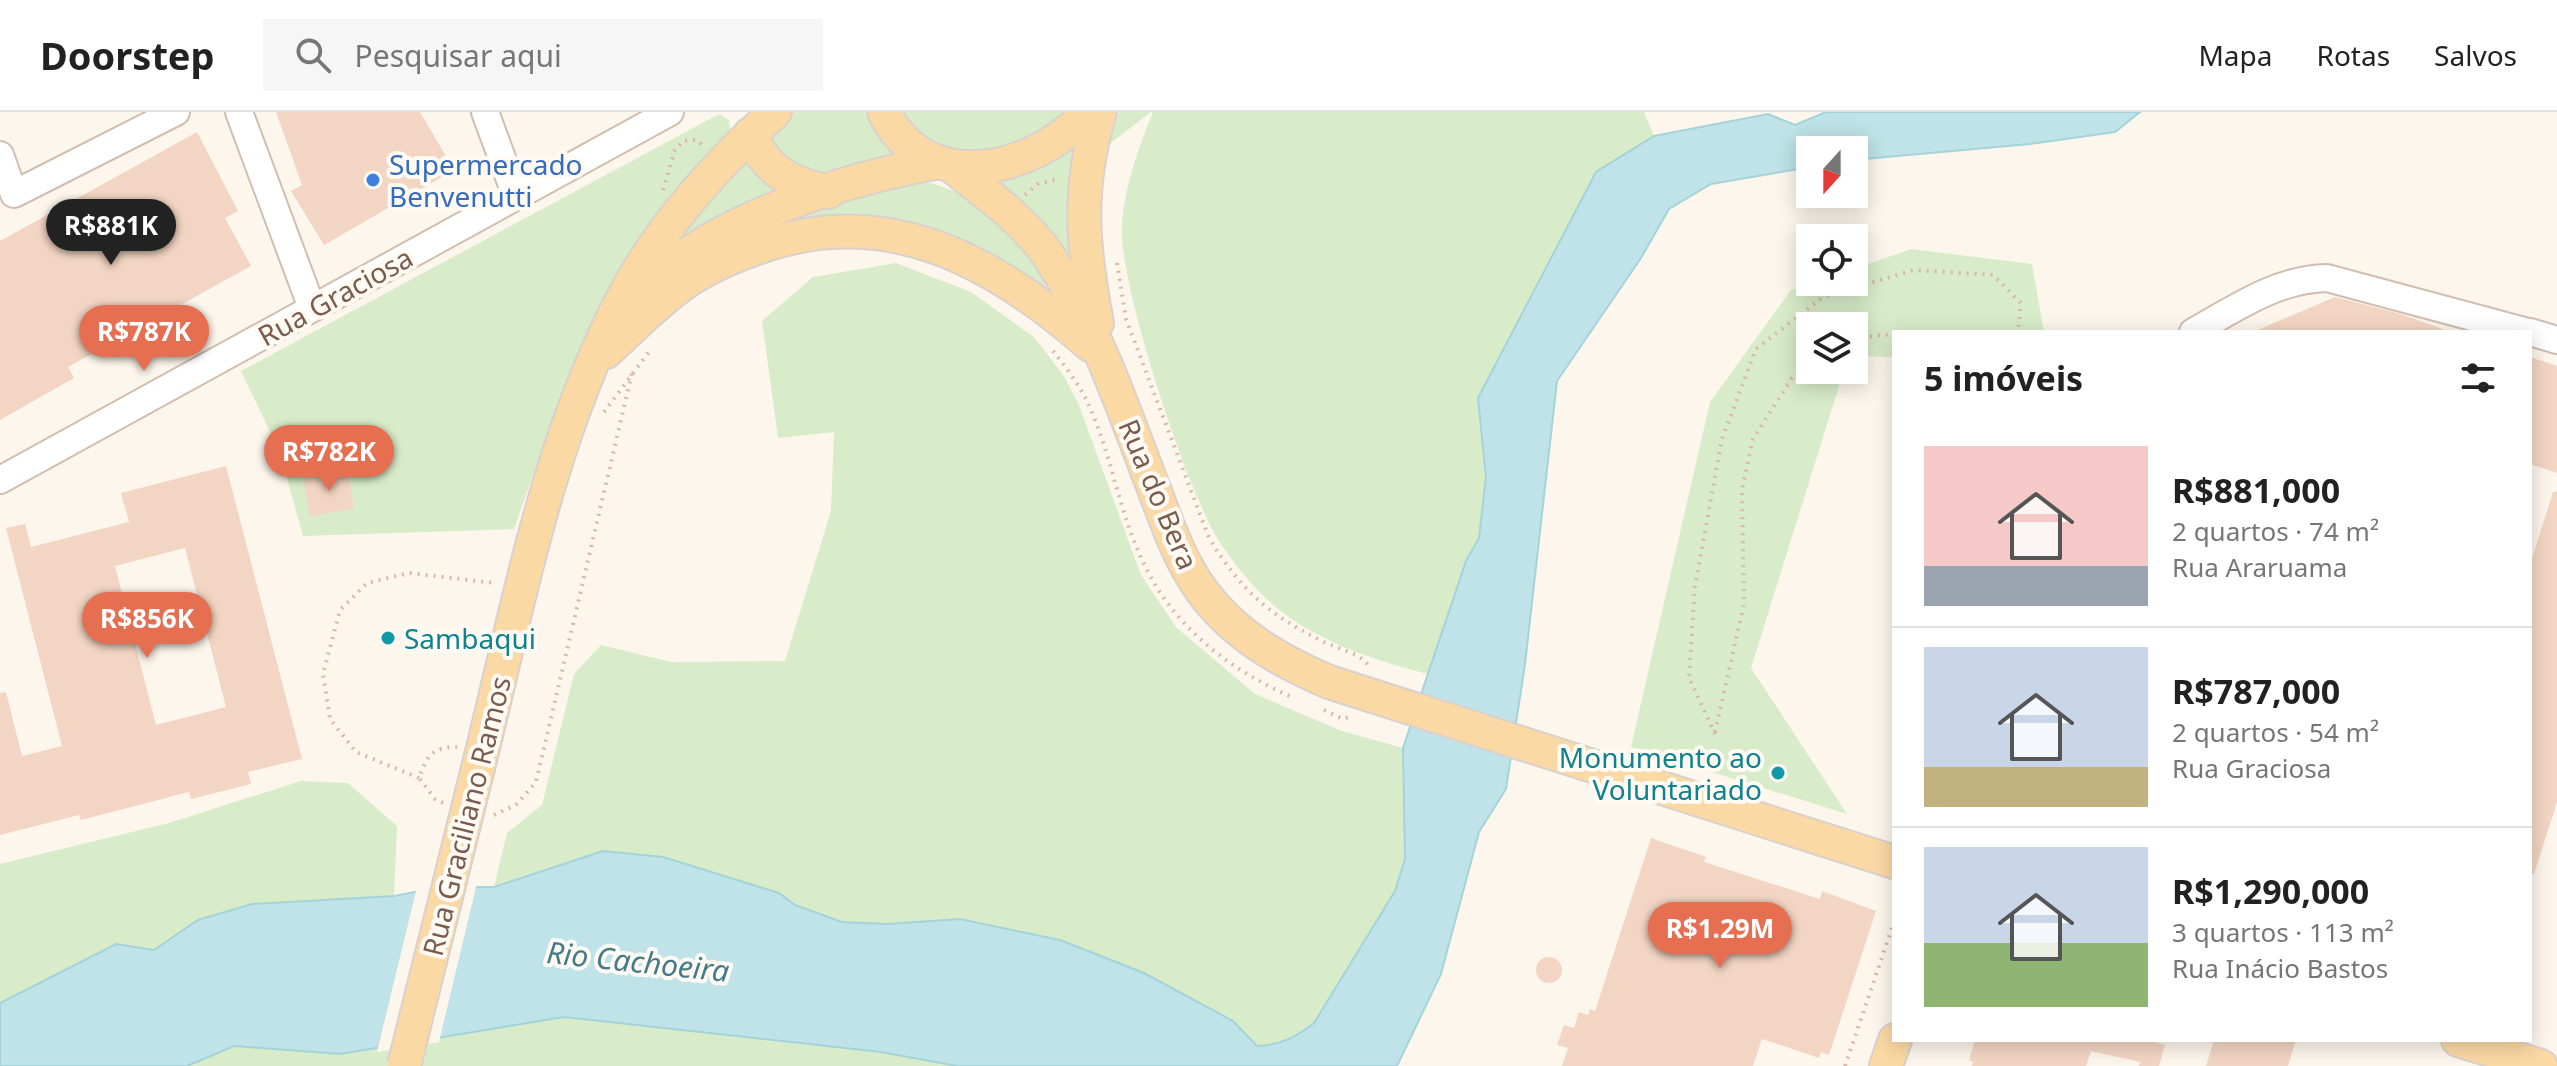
<!DOCTYPE html>
<html lang="pt">
<meta charset="utf-8">
<style>
:root{--surface:#fff;--page:#f6f6f6;--text:#222;--muted:#767676;--line:#e0e0e0;--accent:#e76f51}
body{margin:0;font-family:"Noto Sans",sans-serif;background:var(--page);color:var(--text);height:100vh;display:flex;flex-direction:column;font-size:30px;white-space:nowrap}
*{box-sizing:border-box;margin:0}
p{font-size:26px;color:var(--muted)}
.icon{flex:none;width:44px;height:44px;fill:none;stroke:currentColor;stroke-width:2;stroke-linecap:round;stroke-linejoin:round}
.map{position:relative;flex:1;overflow:hidden}
.details{position:absolute;left:1892px;top:218px;width:640px;height:712px;display:flex;flex-direction:column;background:var(--surface);border-radius:0px;box-shadow:0 4px 20px #0003}
.details>*{flex:none}
.needle{width:52px;rotate:201deg}
.fabs{position:absolute;left:1796px;top:24px;display:grid;gap:16px}
.fabs a{display:grid;place-items:center;width:72px;height:72px;border-radius:0px;background:var(--surface);box-shadow:0 4px 20px #0003;font-size:40px}
.price{position:absolute;translate:-50% -68px;padding:0 18px;border-radius:28px;background:var(--accent);color:#fff;font-size:26px;line-height:52px;filter:drop-shadow(0 2px 4px #0008)}
.price::after{content:'';position:absolute;left:50%;top:48px;width:24px;height:18px;margin-left:-12px;background:inherit;clip-path:polygon(0 0,100% 0,50% 100%)}
.price.selected{background:#222;color:#fff}
ul{padding:0;list-style:none}
li{display:flex;align-items:center;gap:24px;height:200px;padding:0 32px}
li+li{border-top:2px solid var(--line)}
li span{display:grid;place-items:center;flex:none;width:224px;height:160px;border-radius:0px;color:#555}
li>.icon{margin-inline-start:auto}
span .icon{width:96px;height:96px;fill:#fffc;stroke-width:1}
li b{font-size:34px}
h2{display:flex;justify-content:space-between;align-items:center;height:96px;padding:0 32px;font-size:34px}
header{display:flex;align-items:center;gap:48px;box-sizing:border-box;height:112px;padding:0 40px;background:var(--surface);border-bottom:2px solid var(--line)}
header strong{font-size:38px}
nav{display:flex;gap:44px;margin-inline-start:auto;font-size:28px}
.search{width:560px;height:72px;background:var(--page);display:flex;align-items:center;gap:20px;box-sizing:border-box;padding:0 28px;border-radius:0px;color:var(--muted);font-size:30px}
.map>svg:first-child{display:block}
.green{fill:#d8ecc9}
.water{fill:#bfe3e8;stroke:#a5d3da;stroke-width:2}
.pier{fill:#fdf6ec}
.building{fill:#f3d5c3;fill-rule:evenodd}
.lines{fill:none;stroke-linecap:round;stroke-linejoin:round}
.minor-casing{stroke:#d1beb0;stroke-width:30}
.major-casing{stroke:#dad1cd;stroke-width:36}
.path{stroke:#d9b8a5;stroke-width:4;stroke-dasharray:2 6;stroke-linecap:butt}
.minor{stroke:#fff;stroke-width:26}
.major{stroke:#fbd9a5;stroke-width:32}
.major-bridge-casing{stroke:#dad1cd;stroke-width:36;stroke-linecap:butt}
.major-bridge{stroke:#fbd9a5;stroke-width:32}
.shop-dot{fill:#3f7fe0;stroke:#fffaf3;stroke-width:3}
.culture-dot{fill:#0f9aa8;stroke:#fffaf3;stroke-width:3}
.labels{text-anchor:middle;dominant-baseline:central;stroke-width:8;stroke-linejoin:round;paint-order:stroke}
.shop-label{font-size:28px;fill:#366cbe;stroke:#fffaf3;text-anchor:start}
.street-label{font-size:28px;fill:#7a5c4d;stroke:#fffaf3}
.culture-label{font-size:28px;fill:#0d838f;stroke:#fffaf3;text-anchor:start}
.water-label{font-size:30px;font-style:italic;fill:#437c86;stroke:#fffaf3}
</style>
<header>
<strong>Doorstep</strong>
<div class="search"><svg class="icon" aria-label="search" viewBox="0 0 24 24"><circle cx="10" cy="10" r="6"/><path d="M15 15l6 6"/></svg>Pesquisar aqui</div>
<nav><a>Mapa</a><a>Rotas</a><a>Salvos</a></nav>
</header>
<div class="map">
<svg width="2557" height="954" viewBox="0 0 2557 954">
<rect width="100%" height="100%" fill="#fdf6ec"/>
<g class="green">
<path d="M 791,0 L 865,0 L 896,47 C 846,59 801,79 770,22 Z"/>
<path d="M 902,0 L 1076,0 L 1027,37 L 951,40 L 916,19 Z"/>
<path d="M 1119,0 L 1151,0 L 1108,33 Z"/>
<path d="M 1153,0 L 1644,0 L 1654,24 L 1596,60 L 1479,286 L 1486,365 L 1479,426 L 1466,449 L 1428,562 C 1375,549 1310,527 1269,489 C 1250,472 1233,450 1219,429 C 1187,379 1117,168 1122,111 C 1125,72 1139,35 1153,0 Z"/>
<path d="M 719,2 L 729,8 L 731,25 L 589,221 L 569,260 L 514,417 L 303,424 L 279,338 L 241,259 Z"/>
<path d="M 1076,30 L 1081,179 L 986,65 Z"/>
<path d="M 750,39 L 786,76 L 680,130 L 689,113 Z"/>
<path d="M 909,67 C 986,76 1028,134 1065,196 C 986,128 884,83 779,114 L 776,105 Z"/>
<path d="M 1911,137 L 2032,152 L 2044,220 L 1894,220 L 1894,245 L 1854,244 L 1854,214 L 1810,214 L 1810,258 L 1844,258 L 1751,556 L 1847,702 L 1631,635 L 1710,290 L 1791,178 L 1815,170 L 1854,170 L 1854,157 Z"/>
<path d="M 896,151 L 971,180 L 1034,225 L 1064,264 L 1079,293 L 1141,463 L 1176,515 L 1255,582 L 1342,619 L 1403,636 L 1405,747 L 1395,779 L 1314,911 C 1296,925 1281,933 1257,934 L 1233,909 L 1144,861 L 1060,828 L 842,810 L 795,793 L 778,781 L 663,745 L 494,775 L 507,721 L 542,693 L 574,562 L 601,533 L 671,550 L 785,549 L 831,399 L 834,320 L 778,326 L 762,209 L 813,165 Z"/>
<path d="M 301,669 L 348,671 L 397,714 L 394,784 L 252,792 L 199,808 L 154,838 L 116,832 L 0,891 L 0,752 L 169,711 Z"/>
<path d="M 564,905 L 881,940 L 957,954 L 187,954 L 234,934 L 340,942 Z"/>
</g>
<path class="water" d="M 1826,0 L 2140,0 L 2115,20 L 2030,32 L 1854,48 L 1854,38 L 1810,38 L 1810,55 L 1711,72 L 1669,97 L 1641,146 L 1557,269 L 1525,552 L 1506,677 L 1479,720 L 1441,862 L 1397,954 L 957,954 L 881,940 L 564,905 L 340,942 L 234,934 L 187,954 L 0,954 L 0,891 L 116,832 L 154,838 L 198,808 L 252,792 L 394,784 L 442,775 L 494,775 L 603,739 L 663,745 L 779,781 L 795,793 L 842,810 L 887,812 L 960,807 L 1060,828 L 1144,861 L 1233,909 L 1257,934 C 1281,933 1296,925 1314,911 L 1395,779 L 1405,747 L 1403,636 L 1466,449 L 1479,426 L 1486,365 L 1478,286 L 1596,60 L 1654,24 L 1768,2 L 1795,13 Z"/>
<path class="pier" d="M 442,771 L 477,771 L 439,930 L 377,940 L 417,775 Z"/>
<g class="building">
<path d="M 276,0 L 420,0 L 454,58 L 324,133 L 291,79 L 302,73 Z"/>
<path d="M 197,20 L 238,99 L 225,106 L 251,154 L 68,255 L 74,266 L 0,308 L 0,129 Z"/>
<path d="M 2335,185 L 2397,201 L 2443,217 L 2443,220 L 2253,220 Z"/>
<path d="M 2530,245 L 2557,254 L 2557,361 L 2530,352 Z"/>
<path d="M 226,354 L 302,647 L 248,660 L 251,672 L 191,687 L 189,680 L 81,708 L 79,703 L 0,723 L 0,581 L 6,580 L 22,644 L 62,634 L 6,416 L 25,412 L 31,435 L 129,410 L 121,381 ZM 185,436 L 226,595 L 156,613 L 115,454 Z"/>
<path d="M 348,359 L 354,397 L 310,404 L 303,366 Z"/>
<path d="M 2553,380 L 2557,380 L 2557,690 L 2534,762 L 2530,762 L 2530,453 Z"/>
<path d="M 1651,726 L 1706,745 L 1704,750 L 1820,787 L 1822,779 L 1876,799 L 1829,943 L 1821,940 L 1819,946 L 1762,927 L 1753,954 L 1562,954 L 1568,936 L 1557,933 L 1564,913 L 1574,916 L 1579,900 L 1588,903 L 1590,897 L 1595,899 Z"/>
<circle cx="1549" cy="858" r="13"/>
<path d="M 1975,928 L 2148,928 L 2165,933 L 2159,954 L 2139,954 L 2140,950 L 2091,939 L 2086,954 L 1972,954 L 1973,950 L 1969,948 Z"/>
<path d="M 2214,928 L 2296,928 L 2288,954 L 2206,954 Z"/>
</g>
<g class="lines">
<g class="minor-casing">
<g id="minor">
<path d="M 239,0 L 312,196"/>
<path d="M 485,0 L 516,84"/>
<path d="M 0,43 L 14,82 L 176,0"/>
<path d="M 2193,220 C 2236,196 2277,167 2327,166 L 2528,220"/>
<path d="M 2530,220 L 2557,228"/>
<path d="M 0,368 L 670,0"/>
</g>
</g>
<g class="major-casing">
<g id="major">
<path d="M 884,0 C 927,87 1036,59 1088,0"/>
<path d="M 750,22 C 767,60 790,71 829,80"/>
<path d="M 950,53 C 984,80 1023,107 1048,143 C 1094,211 1120,288 1149,364 C 1164,402 1177,445 1202,479 C 1234,523 1280,549 1329,570 L 1894,750"/>
<path d="M 645,181 C 702,109 850,66 940,50"/>
<path d="M 1097,211 C 1082,132 1077,78 1100,0"/>
<path d="M 606,240 C 631,217 655,192 683,172 C 705,156 729,146 754,137 C 884,88 993,148 1090,233"/>
<path d="M 478,656 C 518,497 547,328 625,182 C 662,113 717,52 775,0"/>
<path d="M 2458,928 L 2541,954"/>
<path d="M 1886,954 L 1895,928"/>
</g>
</g>
<g class="path">
<path d="M 663,78 L 675,38 L 683,29 L 697,28 L 703,34"/>
<path d="M 1025,83 L 1038,72 L 1059,67"/>
<path d="M 1117,151 L 1126,207 L 1209,426 C 1241,478 1266,501 1322,529 C 1339,538 1358,539 1370,555"/>
<path d="M 1922,220 L 1938,220"/>
<path d="M 1854,226 L 1894,222"/>
<path d="M 1053,239 C 1065,254 1078,271 1087,289 C 1112,342 1119,403 1146,456 C 1176,517 1233,560 1294,586"/>
<path d="M 604,300 L 651,237"/>
<path d="M 1324,598 L 1343,607 L 1349,605"/>
<path d="M 1715,620 L 1744,492 L 1742,377 L 1753,327 L 1792,266 L 1810,253"/>
<path d="M 1715,622 L 1689,566 L 1695,474 L 1722,327 L 1756,237 L 1823,185 L 1914,158 L 1993,163 L 2021,191 L 2018,220"/>
<path d="M 419,666 L 356,640 L 330,607 L 323,562 L 340,498 L 367,471 L 409,461 L 495,471"/>
<path d="M 443,691 L 435,687 L 419,666 C 427,644 432,635 457,635"/>
<path d="M 494,703 L 517,692 L 536,670 L 632,261"/>
<path d="M 1845,954 L 1894,810"/>
</g>
<use href="#minor" class="minor"/>
<use href="#major" class="major"/>
<g class="major-bridge-casing">
<path id="major-bridge" d="M 404,954 L 478,656"/>
</g>
<use href="#major-bridge" class="major-bridge"/>
</g>
<circle class="shop-dot" cx="373" cy="68" r="8"/>
<g class="culture-dot">
<circle cx="388" cy="526" r="8"/>
<circle cx="1778" cy="661" r="8"/>
</g>
<g class="labels">
<g class="shop-label">
<text x="389" y="52">Supermercado<tspan x="389" dy="32">Benvenutti</tspan></text>
</g>
<g class="street-label">
<text transform="translate(335 184) rotate(-29)">Rua Graciosa</text>
<text transform="translate(1159 382) rotate(67)">Rua do Bera</text>
<text transform="translate(466 704) rotate(-76)">Rua Graciliano Ramos</text>
</g>
<g class="culture-label">
<text x="404" y="526">Sambaqui</text>
<text x="1762" y="645" text-anchor="end">Monumento ao<tspan x="1762" dy="32">Voluntariado</tspan></text>
</g>
<g class="water-label">
<text transform="translate(638 849) rotate(6)">Rio Cachoeira</text>
</g>
</g>
</svg>
<div class="fabs">
<a><svg class="needle" viewBox="-14 -14 28 28"><path d="M0-13l5 13h-10z" fill="#e53935"/><path d="M0 13l5-13h-10z" fill="#767676"/></svg></a>
<a><svg class="icon" aria-label="locate" viewBox="0 0 24 24"><circle cx="12" cy="12" r="6"/><path d="M12 2v4M12 18v4M2 12h4M18 12h4"/></svg></a>
<a><svg class="icon" aria-label="layers" viewBox="0 0 24 24"><path d="M12 4l9 5-9 5-9-5zM3 14l9 5 9-5"/></svg></a>
</div>
<b class="price selected" style="left:111px;top:155px">R$881K</b>
<b class="price" style="left:144px;top:261px">R$787K</b>
<b class="price" style="left:329px;top:381px">R$782K</b>
<b class="price" style="left:147px;top:548px">R$856K</b>
<b class="price" style="left:1720px;top:858px">R$1.29M</b>
<section class="details">
<h2>5 imóveis<svg class="icon" aria-label="filters" viewBox="0 0 24 24"><path d="M4 7h16M4 17h16"/><circle cx="9" cy="7" r="2"/><circle cx="15" cy="17" r="2"/></svg></h2>
<ul>
<li><span style="background:linear-gradient(#f6c9c9 75%,#9aa5b1 0)"><svg class="icon" aria-label="home" viewBox="0 0 24 24"><path d="M3 11l9-7 9 7M6 9v11h12V9"/></svg></span><div><b>R$881,000</b><p>2 quartos · 74 m²</p><p>Rua Araruama</p></div></li>
<li><span style="background:linear-gradient(#c9d6e8 75%,#c2b280 0)"><svg class="icon" aria-label="home" viewBox="0 0 24 24"><path d="M3 11l9-7 9 7M6 9v11h12V9"/></svg></span><div><b>R$787,000</b><p>2 quartos · 54 m²</p><p>Rua Graciosa</p></div></li>
<li><span style="background:linear-gradient(#c9d6e8 60%,#8fb573 0)"><svg class="icon" aria-label="home" viewBox="0 0 24 24"><path d="M3 11l9-7 9 7M6 9v11h12V9"/></svg></span><div><b>R$1,290,000</b><p>3 quartos · 113 m²</p><p>Rua Inácio Bastos</p></div></li>
</ul>
</section>
</div>
